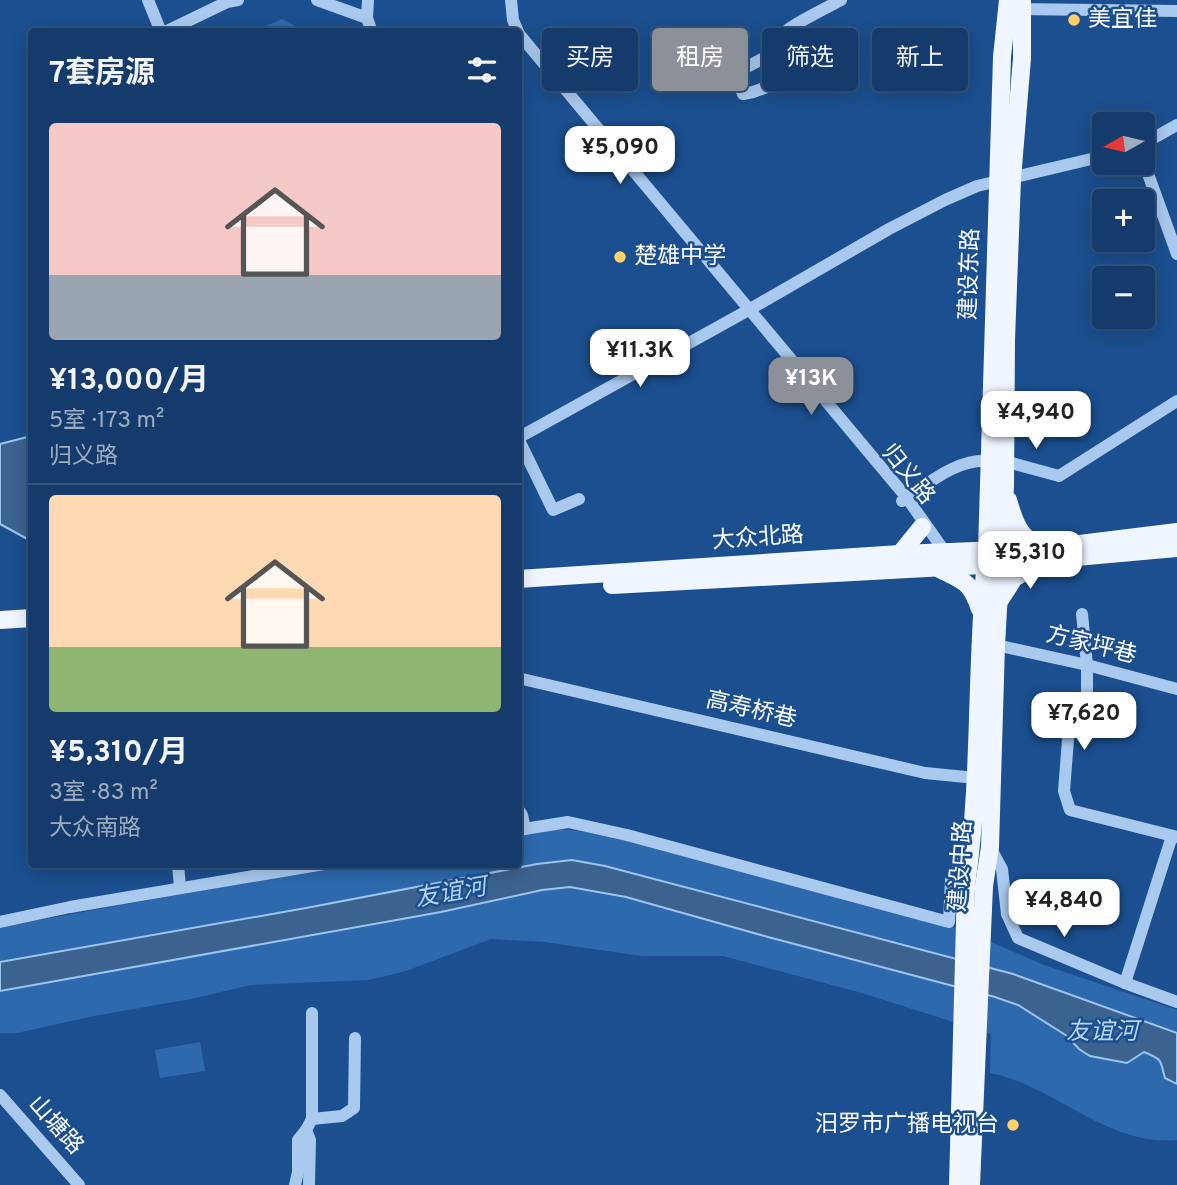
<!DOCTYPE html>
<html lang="zh">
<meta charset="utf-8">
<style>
:root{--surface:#143b6b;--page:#1d4271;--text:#f1f3f6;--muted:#9dadc1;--line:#33557e;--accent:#8c9099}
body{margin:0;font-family:Overpass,"Noto Sans SC",sans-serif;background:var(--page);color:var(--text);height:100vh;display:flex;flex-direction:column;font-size:26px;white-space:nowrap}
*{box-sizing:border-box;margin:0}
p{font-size:23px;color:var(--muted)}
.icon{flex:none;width:38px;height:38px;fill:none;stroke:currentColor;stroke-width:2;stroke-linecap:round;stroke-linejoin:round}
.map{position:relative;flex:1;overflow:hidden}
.side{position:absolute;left:28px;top:28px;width:494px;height:840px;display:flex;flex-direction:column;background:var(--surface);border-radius:7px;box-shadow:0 4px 18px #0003,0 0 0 2px var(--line)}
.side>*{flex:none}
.hud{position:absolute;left:542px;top:28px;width:528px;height:63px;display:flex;gap:14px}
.needle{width:46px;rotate:262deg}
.controls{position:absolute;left:1092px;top:112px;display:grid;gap:14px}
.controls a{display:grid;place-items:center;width:63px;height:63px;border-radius:7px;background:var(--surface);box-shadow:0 4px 18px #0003,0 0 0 2px var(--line);font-size:35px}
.price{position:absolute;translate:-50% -60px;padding:0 16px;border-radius:14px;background:#fff;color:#222;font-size:23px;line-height:46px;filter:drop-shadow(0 2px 4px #0008)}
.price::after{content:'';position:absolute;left:50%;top:42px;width:21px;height:16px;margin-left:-10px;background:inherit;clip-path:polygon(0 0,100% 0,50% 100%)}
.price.selected{background:var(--accent);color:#fff}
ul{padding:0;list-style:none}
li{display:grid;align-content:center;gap:14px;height:371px;padding:0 21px}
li+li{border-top:2px solid var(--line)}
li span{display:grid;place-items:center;height:217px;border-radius:7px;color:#555}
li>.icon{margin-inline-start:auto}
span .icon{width:126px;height:126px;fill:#fffc;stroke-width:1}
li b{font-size:30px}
h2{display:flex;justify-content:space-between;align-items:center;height:84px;padding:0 21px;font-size:30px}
.chip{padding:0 24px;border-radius:7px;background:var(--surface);box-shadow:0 4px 18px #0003,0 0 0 2px var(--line);font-size:24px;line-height:63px}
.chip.selected{background:var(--accent);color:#fff}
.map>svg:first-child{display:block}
.green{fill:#2e69ad}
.water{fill:#3c6290;stroke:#9cc4f0;stroke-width:2}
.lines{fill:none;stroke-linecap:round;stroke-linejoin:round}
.minor{stroke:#a9c9ee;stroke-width:12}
.major{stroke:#f0f6ff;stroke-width:18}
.poi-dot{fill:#ffd166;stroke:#1b4f8f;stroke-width:2.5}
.labels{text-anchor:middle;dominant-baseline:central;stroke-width:5;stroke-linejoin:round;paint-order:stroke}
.poi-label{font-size:23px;fill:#fff;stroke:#1b4f8f;text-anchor:start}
.street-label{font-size:23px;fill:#fff;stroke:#1b4f8f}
.water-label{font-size:24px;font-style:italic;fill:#b5d3f5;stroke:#1b4f8f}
</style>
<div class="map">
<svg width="1177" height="1185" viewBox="0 0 1177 1185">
<rect width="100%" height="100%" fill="#1b4f8f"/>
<g class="green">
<path d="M 283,19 L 303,31 L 253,31 Z"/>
<path d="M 558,829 L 608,834 L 961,929 L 1044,965 L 1177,1010 L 1177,1140 C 1107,1147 1056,1086 990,1073 L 991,1034 L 862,993 L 723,956 L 642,956 L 544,942 L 491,939 L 406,971 L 369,980 L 251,985 L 191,999 L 94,1016 L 17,1033 L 0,1033 L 0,927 L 343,865 L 518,864 L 518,834 Z"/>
<path d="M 200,1042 L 205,1071 L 160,1078 L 155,1050 Z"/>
</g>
<g class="water">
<path d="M 31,436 L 32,436 L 31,541 L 0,524 L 0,444 Z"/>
<path d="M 572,860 L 605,866 L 1013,974 L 1177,1033 L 1177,1084 L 1165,1078 C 1160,1061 1164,1060 1144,1052 L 1127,1063 L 1090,1056 L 1079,1049 L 1067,1036 L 1018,1005 L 995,997 L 768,937 L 626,897 L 570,887 L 542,890 L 441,912 L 0,991 L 0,962 L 306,908 L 537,864 Z"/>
</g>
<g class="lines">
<g class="minor">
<path d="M 148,0 L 161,32"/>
<path d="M 317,0 L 367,18 L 372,32"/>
<path d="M 511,0 L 513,20 L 519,34 L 907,498 L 945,552"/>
<path d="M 1015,9 L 1177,11"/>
<path d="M 367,18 L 368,0"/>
<path d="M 792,27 L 807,68 L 806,73 L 753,92 L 743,94 L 739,84 L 745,68 L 777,51 C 779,46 779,39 782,35 C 787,27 830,6 841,0"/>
<path d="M 165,32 L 227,2 L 238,0"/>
<path d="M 1143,144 L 1177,125"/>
<path d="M 1143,160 L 1177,254"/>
<path d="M 518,438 L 745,312 L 889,229 L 945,200 L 977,186 L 1104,156"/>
<path d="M 518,438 L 553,510 L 579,499"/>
<path d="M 1004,461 L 1059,476 L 1177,401"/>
<path d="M 902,501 C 929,483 957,458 990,461"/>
<path d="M 1082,614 L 1087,665 L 1087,700 L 1069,727 L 1064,791 L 1070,810 L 1177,837"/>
<path d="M 996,645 L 1087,665 L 1177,689"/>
<path d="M 518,678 L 925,773 L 976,778"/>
<path d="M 518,809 L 522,815 L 525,829"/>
<path d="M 518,830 L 568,822 L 627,835 L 949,922 L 951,880 L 969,851"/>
<path d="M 990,847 L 1002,869 L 1007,914 L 1018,938 L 1125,983 L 1177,1002"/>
<path d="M 178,864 L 180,888"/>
<path d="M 0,922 L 70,907 L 324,864"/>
<path d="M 1125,983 L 1172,836"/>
<path d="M 0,1095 L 79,1185"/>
<path d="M 312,1119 L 312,1013"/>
<path d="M 295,1185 L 298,1172 L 298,1140 L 306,1130"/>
<path d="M 309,1185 L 310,1140 L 306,1130 L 312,1119 L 342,1116 L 354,1108 L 355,1038"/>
</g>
<g class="major">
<path d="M 1008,500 C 1014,521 1020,541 1043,547"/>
<path d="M 900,554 L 922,527"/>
<path d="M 938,568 C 964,582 970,580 980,609"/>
<path d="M 518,579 L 900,554 L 1047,548 L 1177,532"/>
<path d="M 612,585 L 1000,564 L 1177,548"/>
<path d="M 998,603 L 1014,578 L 1037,565"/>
<path d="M 0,620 L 32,618"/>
<path d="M 958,1185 L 966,886 C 982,775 975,662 987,550 L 1002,57 L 1008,0"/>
<path d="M 971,1185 L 984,886 L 990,847 L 996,645 L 1005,486 L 1006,340 L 1012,179 L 1022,58 L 1022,0"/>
</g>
</g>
<g class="poi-dot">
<circle cx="1074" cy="20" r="7"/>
<circle cx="620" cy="257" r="7"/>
<circle cx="1013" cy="1125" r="7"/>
</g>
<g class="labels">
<g class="poi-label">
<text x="1088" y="20">美宜佳</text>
<text x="634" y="257">楚雄中学</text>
<text x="999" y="1125" text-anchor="end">汨罗市广播电视台</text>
</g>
<g class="street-label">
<text transform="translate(971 274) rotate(-88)">建设东路</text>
<text transform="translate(907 475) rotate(51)">归义路</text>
<text transform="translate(758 539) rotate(-4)">大众北路</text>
<text transform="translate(1091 646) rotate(14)">方家坪巷</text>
<text transform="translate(751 711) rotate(13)">高寿桥巷</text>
<text transform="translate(962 866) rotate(-86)">建设中路</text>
<text transform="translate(55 1126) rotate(48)">山塘路</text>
</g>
<g class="water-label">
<text transform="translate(451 894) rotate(-10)">友谊河</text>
<text x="1102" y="1033">友谊河</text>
</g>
</g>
</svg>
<div class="controls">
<a><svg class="needle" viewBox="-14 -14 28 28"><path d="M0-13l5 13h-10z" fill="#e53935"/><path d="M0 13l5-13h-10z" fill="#9dadc1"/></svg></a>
<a>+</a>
<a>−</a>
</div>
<b class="price" style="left:620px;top:186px">¥5,090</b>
<b class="price" style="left:640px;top:389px">¥11.3K</b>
<b class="price selected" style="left:811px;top:417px">¥13K</b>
<b class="price" style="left:1036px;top:451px">¥4,940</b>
<b class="price" style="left:1030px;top:591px">¥5,310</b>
<b class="price" style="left:1084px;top:752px">¥7,620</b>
<b class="price" style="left:1064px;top:939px">¥4,840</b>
<div class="hud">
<a class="chip">买房</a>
<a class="chip selected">租房</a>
<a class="chip">筛选</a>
<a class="chip">新上</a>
</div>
<section class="side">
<h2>7套房源<svg class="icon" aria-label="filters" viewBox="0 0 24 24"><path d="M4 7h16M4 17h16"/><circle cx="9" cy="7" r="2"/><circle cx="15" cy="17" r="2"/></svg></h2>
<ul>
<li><span style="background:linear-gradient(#f6c9c9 70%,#9aa5b1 0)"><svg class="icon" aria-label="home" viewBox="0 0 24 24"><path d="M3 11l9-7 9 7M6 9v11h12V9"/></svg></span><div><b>¥13,000/月</b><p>5室 · 173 m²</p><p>归义路</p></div></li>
<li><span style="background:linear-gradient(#ffd9b3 70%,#8fb573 0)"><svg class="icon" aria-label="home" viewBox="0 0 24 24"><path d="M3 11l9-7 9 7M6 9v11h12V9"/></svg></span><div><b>¥5,310/月</b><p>3室 · 83 m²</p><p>大众南路</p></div></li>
</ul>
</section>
</div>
